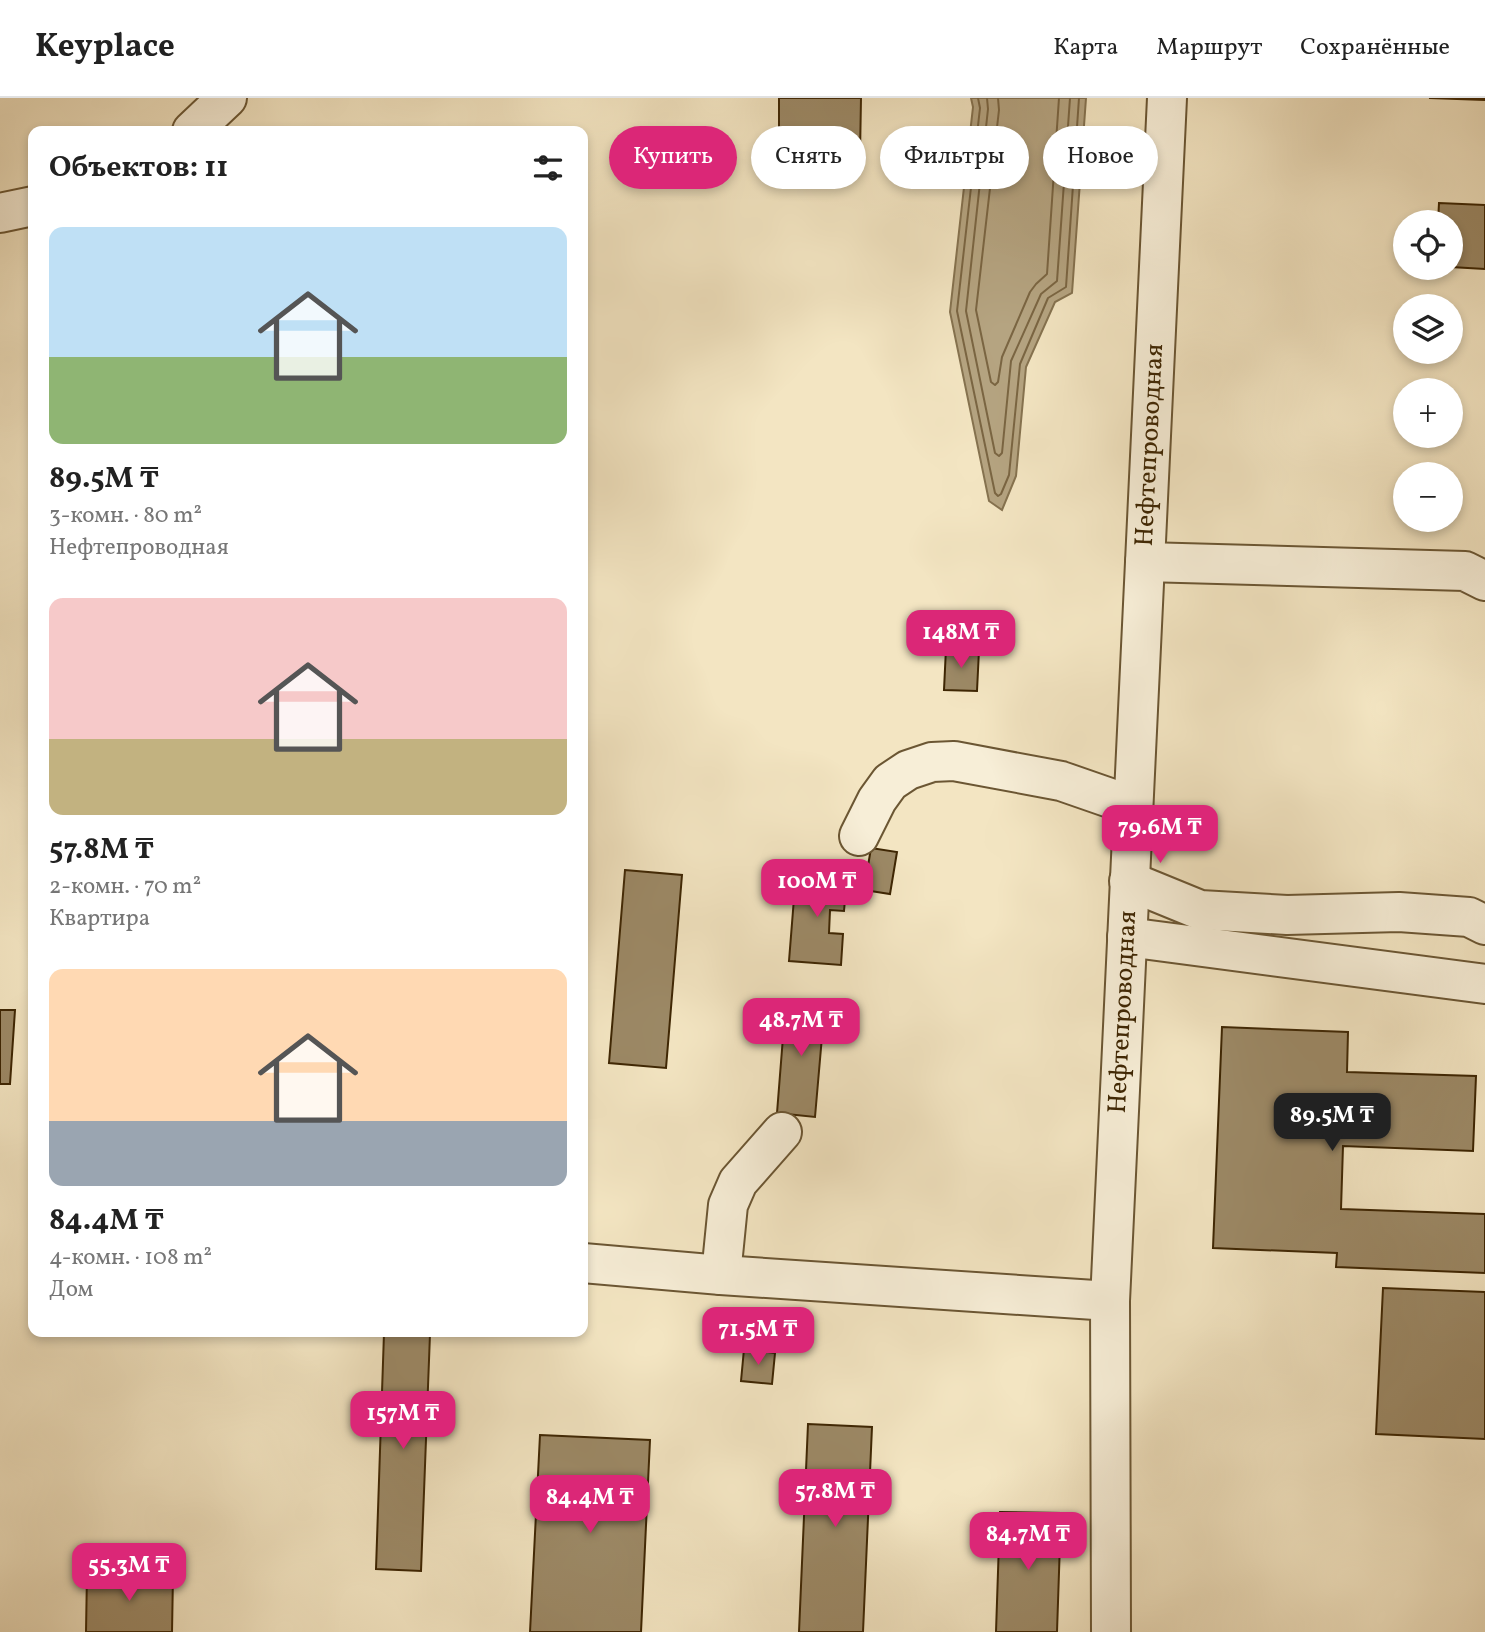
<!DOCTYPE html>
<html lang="ru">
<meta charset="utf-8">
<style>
:root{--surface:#fff;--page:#f6f6f6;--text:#222;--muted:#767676;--line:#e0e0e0;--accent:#db2777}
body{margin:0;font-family:Vollkorn,serif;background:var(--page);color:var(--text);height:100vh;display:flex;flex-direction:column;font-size:26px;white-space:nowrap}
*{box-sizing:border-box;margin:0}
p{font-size:23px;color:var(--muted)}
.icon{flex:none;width:38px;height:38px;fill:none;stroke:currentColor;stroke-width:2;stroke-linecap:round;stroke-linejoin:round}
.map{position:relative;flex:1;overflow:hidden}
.side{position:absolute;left:28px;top:28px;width:560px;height:1211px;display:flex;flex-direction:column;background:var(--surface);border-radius:14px;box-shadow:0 4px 10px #0003}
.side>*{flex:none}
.top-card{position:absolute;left:609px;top:28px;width:665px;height:63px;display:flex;gap:14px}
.fabs{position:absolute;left:1393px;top:112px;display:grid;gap:14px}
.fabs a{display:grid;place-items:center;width:70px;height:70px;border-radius:50%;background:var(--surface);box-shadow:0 4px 10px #0003;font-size:35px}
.price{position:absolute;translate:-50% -60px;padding:0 16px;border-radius:14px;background:var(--accent);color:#fff;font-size:23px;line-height:46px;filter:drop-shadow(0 2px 4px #0008)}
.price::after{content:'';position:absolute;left:50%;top:42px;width:21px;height:16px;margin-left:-10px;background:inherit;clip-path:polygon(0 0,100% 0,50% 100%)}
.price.selected{background:#222;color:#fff}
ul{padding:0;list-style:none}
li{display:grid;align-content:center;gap:14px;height:371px;padding:0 21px}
li span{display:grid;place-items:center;height:217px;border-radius:14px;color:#555}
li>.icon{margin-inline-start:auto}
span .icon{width:126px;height:126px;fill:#fffc;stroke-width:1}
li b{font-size:30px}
h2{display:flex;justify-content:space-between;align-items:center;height:84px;padding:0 21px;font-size:30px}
.tag{padding:0 24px;border-radius:32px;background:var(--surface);box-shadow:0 4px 10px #0003;font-size:24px;line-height:63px}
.tag.selected{background:var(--accent);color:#fff}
header{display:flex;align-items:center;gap:42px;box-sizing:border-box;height:98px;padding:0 35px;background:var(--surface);border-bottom:2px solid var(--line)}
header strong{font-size:33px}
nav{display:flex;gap:38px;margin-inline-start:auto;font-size:24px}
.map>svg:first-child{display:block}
.water{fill:#b5a481;stroke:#85724f;stroke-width:2}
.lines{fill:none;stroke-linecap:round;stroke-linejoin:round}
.shore{stroke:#7a6542;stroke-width:2}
.building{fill:#9c8966;stroke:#3e2603;stroke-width:2}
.minor-casing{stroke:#6b5633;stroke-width:42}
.minor{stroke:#f7eed7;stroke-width:38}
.labels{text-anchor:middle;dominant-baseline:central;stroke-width:6;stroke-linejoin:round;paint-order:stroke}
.street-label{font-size:26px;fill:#3e2603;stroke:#f7eed7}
</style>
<header>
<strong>Keyplace</strong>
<nav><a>Карта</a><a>Маршрут</a><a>Сохранённые</a></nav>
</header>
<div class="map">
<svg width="1485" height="1534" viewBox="0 0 1485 1534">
<rect width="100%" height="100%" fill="#f3e5c2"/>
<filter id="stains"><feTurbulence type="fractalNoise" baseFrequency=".00286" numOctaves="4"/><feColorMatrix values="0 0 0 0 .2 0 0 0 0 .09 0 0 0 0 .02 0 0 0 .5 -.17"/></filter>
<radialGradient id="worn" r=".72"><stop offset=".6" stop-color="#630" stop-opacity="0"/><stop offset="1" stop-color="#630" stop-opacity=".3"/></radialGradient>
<path class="water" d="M 971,0 L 1086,0 L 1072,195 L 1055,204 L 1026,269 L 1016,378 L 1002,412 L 989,403 L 950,214 L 973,9 Z"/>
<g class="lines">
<g class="shore">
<path d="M 978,0 L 980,10 L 957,213 L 995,395 L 998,398 L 1001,396 L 1009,377 L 1020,266 L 1048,200 L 1066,189 L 1079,0"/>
<path d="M 987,0 L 988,11 L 966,213 L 995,355 L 999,358 L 1002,355 L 1011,263 L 1041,196 L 1057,183 L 1070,0"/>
<path d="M 998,0 L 999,12 L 976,212 L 991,284 L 995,287 L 998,284 L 1002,259 L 1030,194 L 1036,186 L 1047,176 L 1059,0"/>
</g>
</g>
<g class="building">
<path d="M 779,0 L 861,0 L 860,57 L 779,55 Z"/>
<path d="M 1429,0 L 1485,0 L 1485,2 Z"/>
<path d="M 1439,105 L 1485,107 L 1485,171 L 1451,169 L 1451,124 L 1438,124 Z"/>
<path d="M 946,550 L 979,552 L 977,593 L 944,592 Z"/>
<path d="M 871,750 L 897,754 L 890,796 L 864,792 Z"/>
<path d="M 625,772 L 682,777 L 666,970 L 609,965 Z"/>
<path d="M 796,775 L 847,779 L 844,813 L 830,812 L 829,835 L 843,836 L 841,867 L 789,863 Z"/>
<path d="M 786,901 L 825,904 L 815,1019 L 777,1015 Z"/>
<path d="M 0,912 L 15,912 L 10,986 L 0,986 Z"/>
<path d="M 1222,929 L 1348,934 L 1347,974 L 1476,978 L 1473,1053 L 1343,1048 L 1341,1111 L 1485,1116 L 1485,1175 L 1336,1169 L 1337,1155 L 1213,1150 Z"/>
<path d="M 1383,1190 L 1485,1194 L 1485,1341 L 1376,1336 Z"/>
<path d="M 384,1235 L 430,1236 L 421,1473 L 376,1471 Z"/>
<path d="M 744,1251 L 775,1255 L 772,1286 L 741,1283 Z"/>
<path d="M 808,1326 L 872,1329 L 863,1534 L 799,1534 Z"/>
<path d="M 540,1337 L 650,1342 L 641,1534 L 530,1534 Z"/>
<path d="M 1000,1414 L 1061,1415 L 1057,1534 L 996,1534 Z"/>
<path d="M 87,1475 L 173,1477 L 172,1534 L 86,1534 Z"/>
</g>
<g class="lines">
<g class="minor-casing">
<g id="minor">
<path d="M 192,33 L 227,0"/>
<path d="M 0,115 L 33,108"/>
<path d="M 1145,464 L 1465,473 L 1485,483"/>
<path d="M 859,738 L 877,702 L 890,684 L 908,672 L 932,664 L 954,663 L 1061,683 L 1133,708"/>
<path d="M 1129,783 L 1200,812 L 1287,817 L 1399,814 L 1469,819 L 1485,827"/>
<path d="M 1127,839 L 1485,886"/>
<path d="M 583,1165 L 721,1177 L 1110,1203"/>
<path d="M 721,1177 L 728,1107 L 738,1084 L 782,1034"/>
<path d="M 1111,1534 L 1110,1203 L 1167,0"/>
</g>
</g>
<use href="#minor" class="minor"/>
</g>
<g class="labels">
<g class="street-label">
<text transform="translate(1150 347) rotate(-87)">Нефтепроводная</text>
<text transform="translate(1123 914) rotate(-87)">Нефтепроводная</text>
</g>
</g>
<rect width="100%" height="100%" filter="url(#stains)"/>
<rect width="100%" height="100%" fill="url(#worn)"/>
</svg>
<div class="fabs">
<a><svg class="icon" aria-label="locate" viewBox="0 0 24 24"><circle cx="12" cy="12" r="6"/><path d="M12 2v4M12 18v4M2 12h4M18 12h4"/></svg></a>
<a><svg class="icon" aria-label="layers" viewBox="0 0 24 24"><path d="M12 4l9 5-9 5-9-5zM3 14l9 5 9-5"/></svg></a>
<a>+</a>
<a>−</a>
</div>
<b class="price" style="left:961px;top:572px">148M ₸</b>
<b class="price" style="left:1160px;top:767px">79.6M ₸</b>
<b class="price" style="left:817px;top:821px">100M ₸</b>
<b class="price" style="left:801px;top:960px">48.7M ₸</b>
<b class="price selected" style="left:1332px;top:1055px">89.5M ₸</b>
<b class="price" style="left:758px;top:1269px">71.5M ₸</b>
<b class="price" style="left:403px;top:1353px">157M ₸</b>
<b class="price" style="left:835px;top:1431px">57.8M ₸</b>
<b class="price" style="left:590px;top:1437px">84.4M ₸</b>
<b class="price" style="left:1028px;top:1474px">84.7M ₸</b>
<b class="price" style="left:129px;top:1505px">55.3M ₸</b>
<div class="top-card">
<a class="tag selected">Купить</a>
<a class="tag">Снять</a>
<a class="tag">Фильтры</a>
<a class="tag">Новое</a>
</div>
<section class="side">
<h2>Объектов: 11<svg class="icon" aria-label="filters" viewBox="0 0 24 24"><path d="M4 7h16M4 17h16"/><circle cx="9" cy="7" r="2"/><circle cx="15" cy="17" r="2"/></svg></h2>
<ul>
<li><span style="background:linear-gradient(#bfe0f5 60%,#8fb573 0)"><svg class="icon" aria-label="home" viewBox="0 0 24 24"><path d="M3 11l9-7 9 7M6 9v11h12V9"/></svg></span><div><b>89.5M ₸</b><p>3-комн. · 80 m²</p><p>Нефтепроводная</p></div></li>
<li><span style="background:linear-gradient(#f6c9c9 65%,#c2b280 0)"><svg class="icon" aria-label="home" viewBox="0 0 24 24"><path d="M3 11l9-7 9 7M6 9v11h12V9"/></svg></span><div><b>57.8M ₸</b><p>2-комн. · 70 m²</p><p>Квартира</p></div></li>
<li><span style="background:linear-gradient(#ffd9b3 70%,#9aa5b1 0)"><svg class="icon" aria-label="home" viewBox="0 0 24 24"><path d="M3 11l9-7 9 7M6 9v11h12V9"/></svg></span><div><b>84.4M ₸</b><p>4-комн. · 108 m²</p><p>Дом</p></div></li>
</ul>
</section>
</div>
